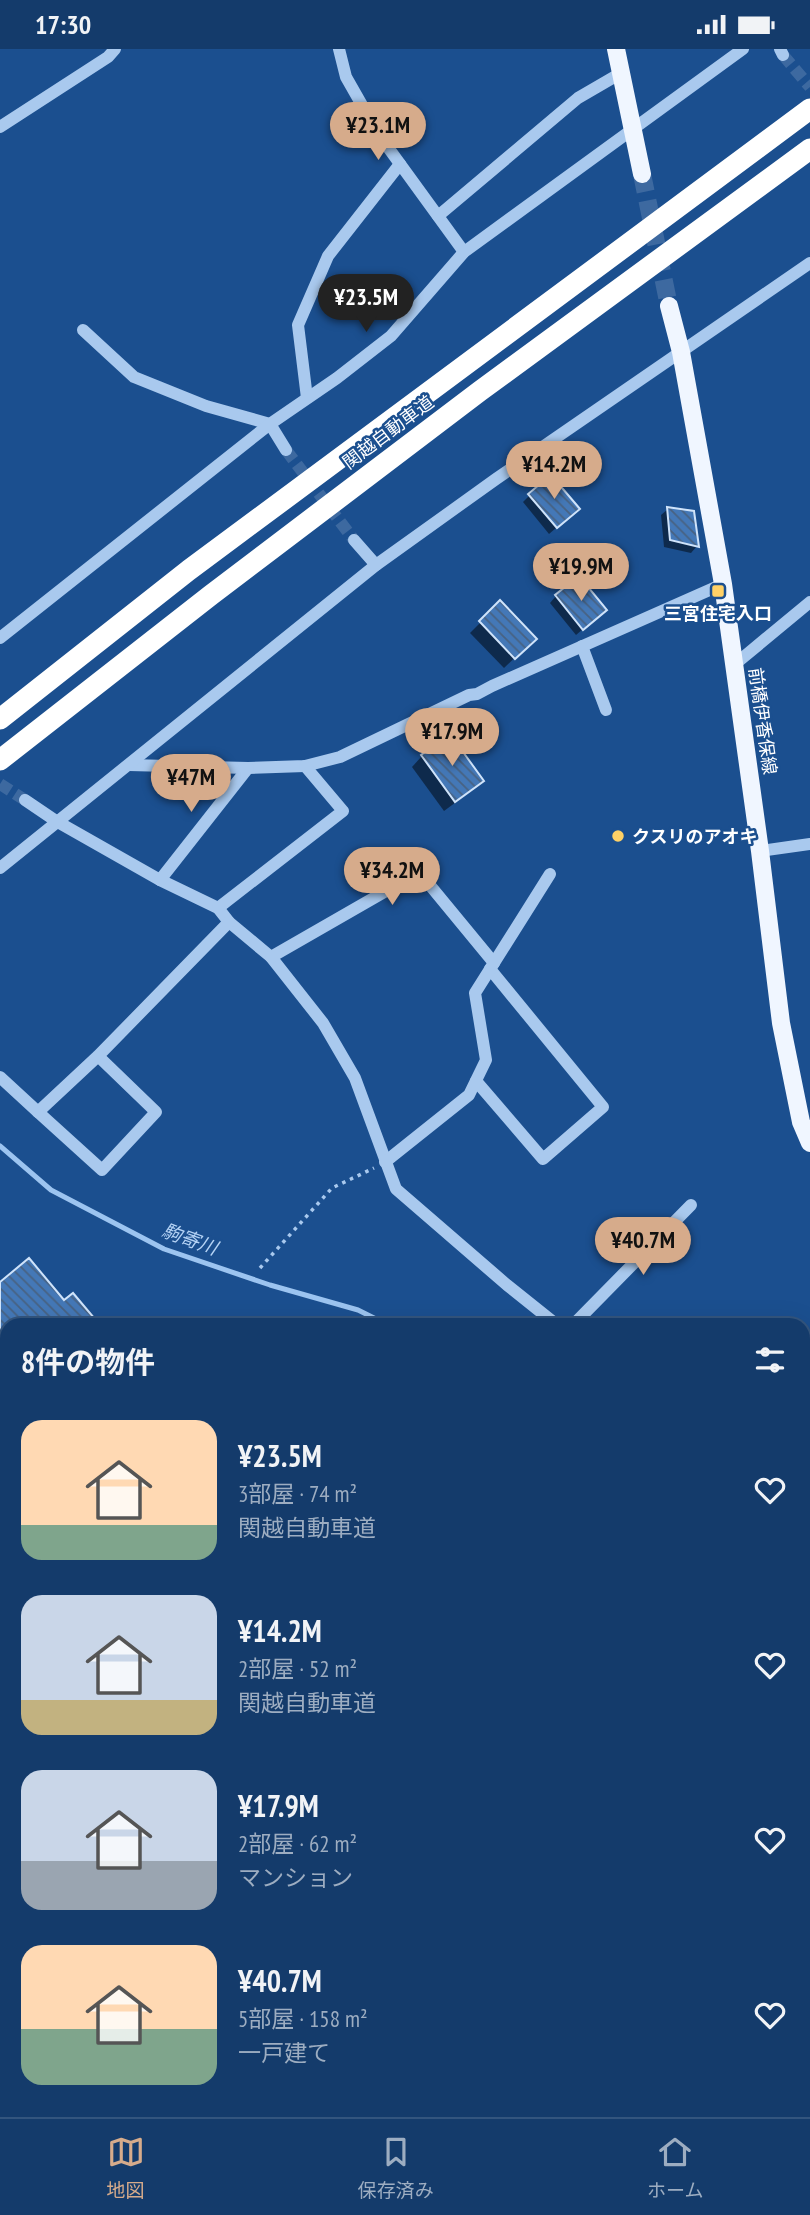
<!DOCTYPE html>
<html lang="ja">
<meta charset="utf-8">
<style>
:root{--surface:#143b6b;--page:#1d4271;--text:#f1f3f6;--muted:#9dadc1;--line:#33557e;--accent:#d6ab8b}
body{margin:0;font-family:"PT Sans Narrow","Noto Sans JP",sans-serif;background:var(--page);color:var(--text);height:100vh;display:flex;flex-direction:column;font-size:26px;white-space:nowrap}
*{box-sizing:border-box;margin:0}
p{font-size:23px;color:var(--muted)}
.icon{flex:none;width:38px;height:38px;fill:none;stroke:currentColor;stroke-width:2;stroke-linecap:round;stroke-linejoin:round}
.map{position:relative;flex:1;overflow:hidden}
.sheet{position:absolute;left:0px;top:1269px;width:810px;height:800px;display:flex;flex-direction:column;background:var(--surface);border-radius:21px 21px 0 0;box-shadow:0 7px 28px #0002,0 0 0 2px var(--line)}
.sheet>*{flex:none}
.price{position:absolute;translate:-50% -60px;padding:0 16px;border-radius:24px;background:var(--accent);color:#111;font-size:23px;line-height:46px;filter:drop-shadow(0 2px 4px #0008)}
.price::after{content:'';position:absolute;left:50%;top:42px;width:21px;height:16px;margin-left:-10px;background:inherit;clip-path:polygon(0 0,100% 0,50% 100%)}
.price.selected{background:#222;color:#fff}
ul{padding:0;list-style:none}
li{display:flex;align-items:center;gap:21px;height:175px;padding:0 21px}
li span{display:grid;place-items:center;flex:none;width:196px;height:140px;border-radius:21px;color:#555}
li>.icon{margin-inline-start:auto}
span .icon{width:84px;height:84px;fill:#fffc;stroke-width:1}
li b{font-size:30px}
h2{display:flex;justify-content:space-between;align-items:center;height:84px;padding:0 21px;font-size:30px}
.status{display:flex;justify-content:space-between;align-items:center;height:49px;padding:0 35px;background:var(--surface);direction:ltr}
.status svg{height:19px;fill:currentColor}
.menu{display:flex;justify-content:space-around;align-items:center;height:98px;border-top:2px solid var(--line);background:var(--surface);font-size:19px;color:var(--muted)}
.menu a{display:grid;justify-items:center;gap:4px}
.menu .selected{color:var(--accent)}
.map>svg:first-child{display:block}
.shadow{fill:#0007}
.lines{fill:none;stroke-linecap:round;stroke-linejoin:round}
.stream{stroke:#9cc4f0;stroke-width:5}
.building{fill:url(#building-back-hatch);stroke:#cfe3fa;stroke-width:2}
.minor-tunnel{stroke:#3d69a0;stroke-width:12;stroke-dasharray:12 6;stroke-linecap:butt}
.major-tunnel{stroke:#3d69a0;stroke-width:18;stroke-dasharray:18 9;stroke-linecap:butt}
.path{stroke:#a9c9ee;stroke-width:3.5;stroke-dasharray:3.5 5;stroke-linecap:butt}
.minor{stroke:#a9c9ee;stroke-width:12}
.major{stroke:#f0f6ff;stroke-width:18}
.highway{stroke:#fff;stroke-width:21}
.poi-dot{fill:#ffd166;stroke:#1b4f8f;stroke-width:2.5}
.labels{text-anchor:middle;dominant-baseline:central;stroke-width:5;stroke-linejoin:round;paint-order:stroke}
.street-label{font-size:18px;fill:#fff;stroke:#1b4f8f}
.poi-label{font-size:18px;font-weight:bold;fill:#fff;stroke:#1b4f8f}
.water-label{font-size:19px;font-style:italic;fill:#b5d3f5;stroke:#1b4f8f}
</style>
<div class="status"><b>17:30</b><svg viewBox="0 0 49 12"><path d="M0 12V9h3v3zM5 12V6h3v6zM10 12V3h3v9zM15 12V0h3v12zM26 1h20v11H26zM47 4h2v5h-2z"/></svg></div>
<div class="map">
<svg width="810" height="2068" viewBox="0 0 810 2068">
<defs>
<pattern id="building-back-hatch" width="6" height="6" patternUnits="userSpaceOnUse" patternTransform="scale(1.75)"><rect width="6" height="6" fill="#4478b7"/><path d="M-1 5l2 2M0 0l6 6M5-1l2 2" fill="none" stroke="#486282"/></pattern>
</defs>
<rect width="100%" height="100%" fill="#1b4f8f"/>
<g class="shadow">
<path d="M 530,446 L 571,466 L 549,485 L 523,453 Z"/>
<path d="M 668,460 L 697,497 L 691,504 L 664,498 L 661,466 Z"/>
<path d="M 556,547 L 598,567 L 576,586 L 550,554 Z"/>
<path d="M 500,554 L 534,590 L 504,619 L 470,584 Z"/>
<path d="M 422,707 L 482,732 L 471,742 L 444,762 L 412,718 Z"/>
<path d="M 0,1236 L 64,1253 L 97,1276 L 7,1276 L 7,1324 L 0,1315 Z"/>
<path d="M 7,1586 L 7,1621 L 0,1613 L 0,1591 Z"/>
</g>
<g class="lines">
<g class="stream">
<path d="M 0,1097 L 51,1141 L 164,1200 L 270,1236 L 358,1261 L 388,1276"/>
<path d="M 803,1713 L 810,1721"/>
</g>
</g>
<g class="building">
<path d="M 551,426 L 580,460 L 557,479 L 528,445 Z"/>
<path d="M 667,458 L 694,462 L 699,498 L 670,491 Z"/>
<path d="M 579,527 L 607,561 L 583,581 L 555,546 Z"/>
<path d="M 500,551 L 537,590 L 515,610 L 479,572 Z"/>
<path d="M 450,685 L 484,732 L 455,753 L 421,706 Z"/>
<path d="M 29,1209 L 64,1251 L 73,1244 L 100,1276 L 7,1276 L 7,1294 L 0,1285 L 0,1233 Z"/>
<path d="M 7,1583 L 7,1607 L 0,1598 L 0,1589 Z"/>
</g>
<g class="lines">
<g class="minor-tunnel">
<path d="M 783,6 L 810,38"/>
<path d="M 286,401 L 354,491"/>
<path d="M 0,735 L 25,751"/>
</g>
<path class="major-tunnel" d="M 642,125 L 669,257"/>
<path class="path" d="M 260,1219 L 332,1139 L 374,1119"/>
<g class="minor">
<path d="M 339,0 L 346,28 L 379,86 L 464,203"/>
<path d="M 780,0 L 783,6"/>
<path d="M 0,78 L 108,8 L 115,0"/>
<path d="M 438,167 L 578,49 L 621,24"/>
<path d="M 83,281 L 134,328 L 206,357 L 270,375 L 286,401"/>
<path d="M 307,349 L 298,276 L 328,207 L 400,115"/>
<path d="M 354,491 L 376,516"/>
<path d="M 0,589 L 270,375 L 337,329 L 391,287 L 464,203 L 743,0"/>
<path d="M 582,597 L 606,661"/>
<path d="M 734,616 L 810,553"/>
<path d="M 129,716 L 248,719 L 305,717 L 340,708 L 469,646 L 477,645 L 492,637 L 723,535"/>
<path d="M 25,751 L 56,772 L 160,831 L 218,859 L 229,873 L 271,908 L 323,974 L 355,1029 L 396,1140 L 507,1236 L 557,1276"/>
<path d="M 760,802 L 810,795"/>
<path d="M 0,819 L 376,516 L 496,430 L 810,214"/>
<path d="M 160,831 L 248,719"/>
<path d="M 218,859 L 343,762 L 305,717"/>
<path d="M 271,908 L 419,823 L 494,914"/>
<path d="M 98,1007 L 156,1063 L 102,1121 L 38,1063 L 98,1007 L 229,873"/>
<path d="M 0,1028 L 38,1063"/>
<path d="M 476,1032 L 543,1110 L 603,1058 L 490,920"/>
<path d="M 385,1113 L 469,1046 L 486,1011 L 475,944 L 550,825"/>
<path d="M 573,1276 L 691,1156"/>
<path d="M 803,1403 L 805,1446 L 803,1455"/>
<path d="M 0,1428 L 7,1436"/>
<path d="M 0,1547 L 7,1541"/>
<path d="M 803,1593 L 810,1614"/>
<path d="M 0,1712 L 7,1721"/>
<path d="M 0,1773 L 7,1767"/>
<path d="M 803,1781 L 810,1811"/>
<path d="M 803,1851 L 810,1845"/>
<path d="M 0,2031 L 7,2039"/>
<path d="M 803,2035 L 810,2029"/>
<path d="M 469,2062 L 472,2068"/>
<path d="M 544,2062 L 549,2068"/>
<path d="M 664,2062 L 670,2068"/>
<path d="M 36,2068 L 43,2062"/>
<path d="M 527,2068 L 534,2062"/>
<path d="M 764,2068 L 772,2062"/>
</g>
<g class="major">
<path d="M 616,0 L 642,125"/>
<path d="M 669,257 L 681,303 L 723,535 L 760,802 L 781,974 L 801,1073 L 810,1094"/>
<path d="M 803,1325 L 810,1319"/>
<path d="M 803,1353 L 810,1347"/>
<path d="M 208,2068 L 211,2062"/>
<path d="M 234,2068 L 237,2062"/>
</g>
<g class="highway">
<path d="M 0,670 L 189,521 L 810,60"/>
<path d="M 0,711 L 211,546 L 480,342 L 810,100"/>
</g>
</g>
<g class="poi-dot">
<rect x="711" y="535" width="14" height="14" rx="3.5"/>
<circle cx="618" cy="787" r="7"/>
</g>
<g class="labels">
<g class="street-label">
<text transform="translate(388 383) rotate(-37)">関越自動車道</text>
<text transform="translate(763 672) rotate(82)">前橋伊香保線</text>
</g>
<g class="poi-label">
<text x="718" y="564">三宮住宅入口</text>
<text x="632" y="787" text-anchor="start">クスリのアオキ</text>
</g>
<g class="water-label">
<text transform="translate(190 1190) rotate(20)">駒寄川</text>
</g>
</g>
</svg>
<b class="price" style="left:378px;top:113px">¥23.1M</b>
<b class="price selected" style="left:366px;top:285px">¥23.5M</b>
<b class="price" style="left:554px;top:452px">¥14.2M</b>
<b class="price" style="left:581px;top:554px">¥19.9M</b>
<b class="price" style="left:452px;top:719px">¥17.9M</b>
<b class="price" style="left:191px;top:765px">¥47M</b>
<b class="price" style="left:392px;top:858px">¥34.2M</b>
<b class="price" style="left:643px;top:1228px">¥40.7M</b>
<section class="sheet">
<h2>8件の物件<svg class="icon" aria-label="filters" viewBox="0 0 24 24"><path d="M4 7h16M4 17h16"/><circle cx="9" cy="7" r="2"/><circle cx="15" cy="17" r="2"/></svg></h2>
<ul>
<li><span style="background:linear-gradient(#ffd9b3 75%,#7fa58c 0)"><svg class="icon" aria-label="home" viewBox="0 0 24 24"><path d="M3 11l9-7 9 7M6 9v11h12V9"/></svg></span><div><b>¥23.5M</b><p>3部屋 · 74 m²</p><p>関越自動車道</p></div><svg class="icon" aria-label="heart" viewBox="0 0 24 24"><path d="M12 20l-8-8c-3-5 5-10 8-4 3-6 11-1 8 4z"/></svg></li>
<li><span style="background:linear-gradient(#c9d6e8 75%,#c2b280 0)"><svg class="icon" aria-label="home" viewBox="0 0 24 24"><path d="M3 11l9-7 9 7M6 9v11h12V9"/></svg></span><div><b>¥14.2M</b><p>2部屋 · 52 m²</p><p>関越自動車道</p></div><svg class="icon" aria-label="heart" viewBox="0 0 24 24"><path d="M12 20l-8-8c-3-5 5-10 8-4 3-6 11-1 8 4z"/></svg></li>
<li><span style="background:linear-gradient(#c9d6e8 65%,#9aa5b1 0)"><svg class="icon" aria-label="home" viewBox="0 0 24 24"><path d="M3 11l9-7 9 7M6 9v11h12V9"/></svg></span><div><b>¥17.9M</b><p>2部屋 · 62 m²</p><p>マンション</p></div><svg class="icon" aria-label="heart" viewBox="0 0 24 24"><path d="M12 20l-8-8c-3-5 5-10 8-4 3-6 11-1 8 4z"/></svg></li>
<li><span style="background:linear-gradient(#ffd9b3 60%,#7fa58c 0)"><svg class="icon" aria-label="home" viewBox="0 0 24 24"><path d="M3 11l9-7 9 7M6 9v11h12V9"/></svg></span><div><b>¥40.7M</b><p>5部屋 · 158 m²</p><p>一戸建て</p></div><svg class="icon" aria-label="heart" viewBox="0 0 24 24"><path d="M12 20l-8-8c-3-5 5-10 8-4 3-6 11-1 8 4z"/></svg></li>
</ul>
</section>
</div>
<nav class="menu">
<a class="selected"><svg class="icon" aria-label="map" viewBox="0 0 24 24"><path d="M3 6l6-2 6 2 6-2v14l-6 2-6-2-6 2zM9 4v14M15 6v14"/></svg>地図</a>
<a><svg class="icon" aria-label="saved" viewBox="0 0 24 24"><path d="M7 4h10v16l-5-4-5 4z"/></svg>保存済み</a>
<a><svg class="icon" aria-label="home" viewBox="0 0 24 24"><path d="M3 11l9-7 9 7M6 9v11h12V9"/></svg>ホーム</a>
</nav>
